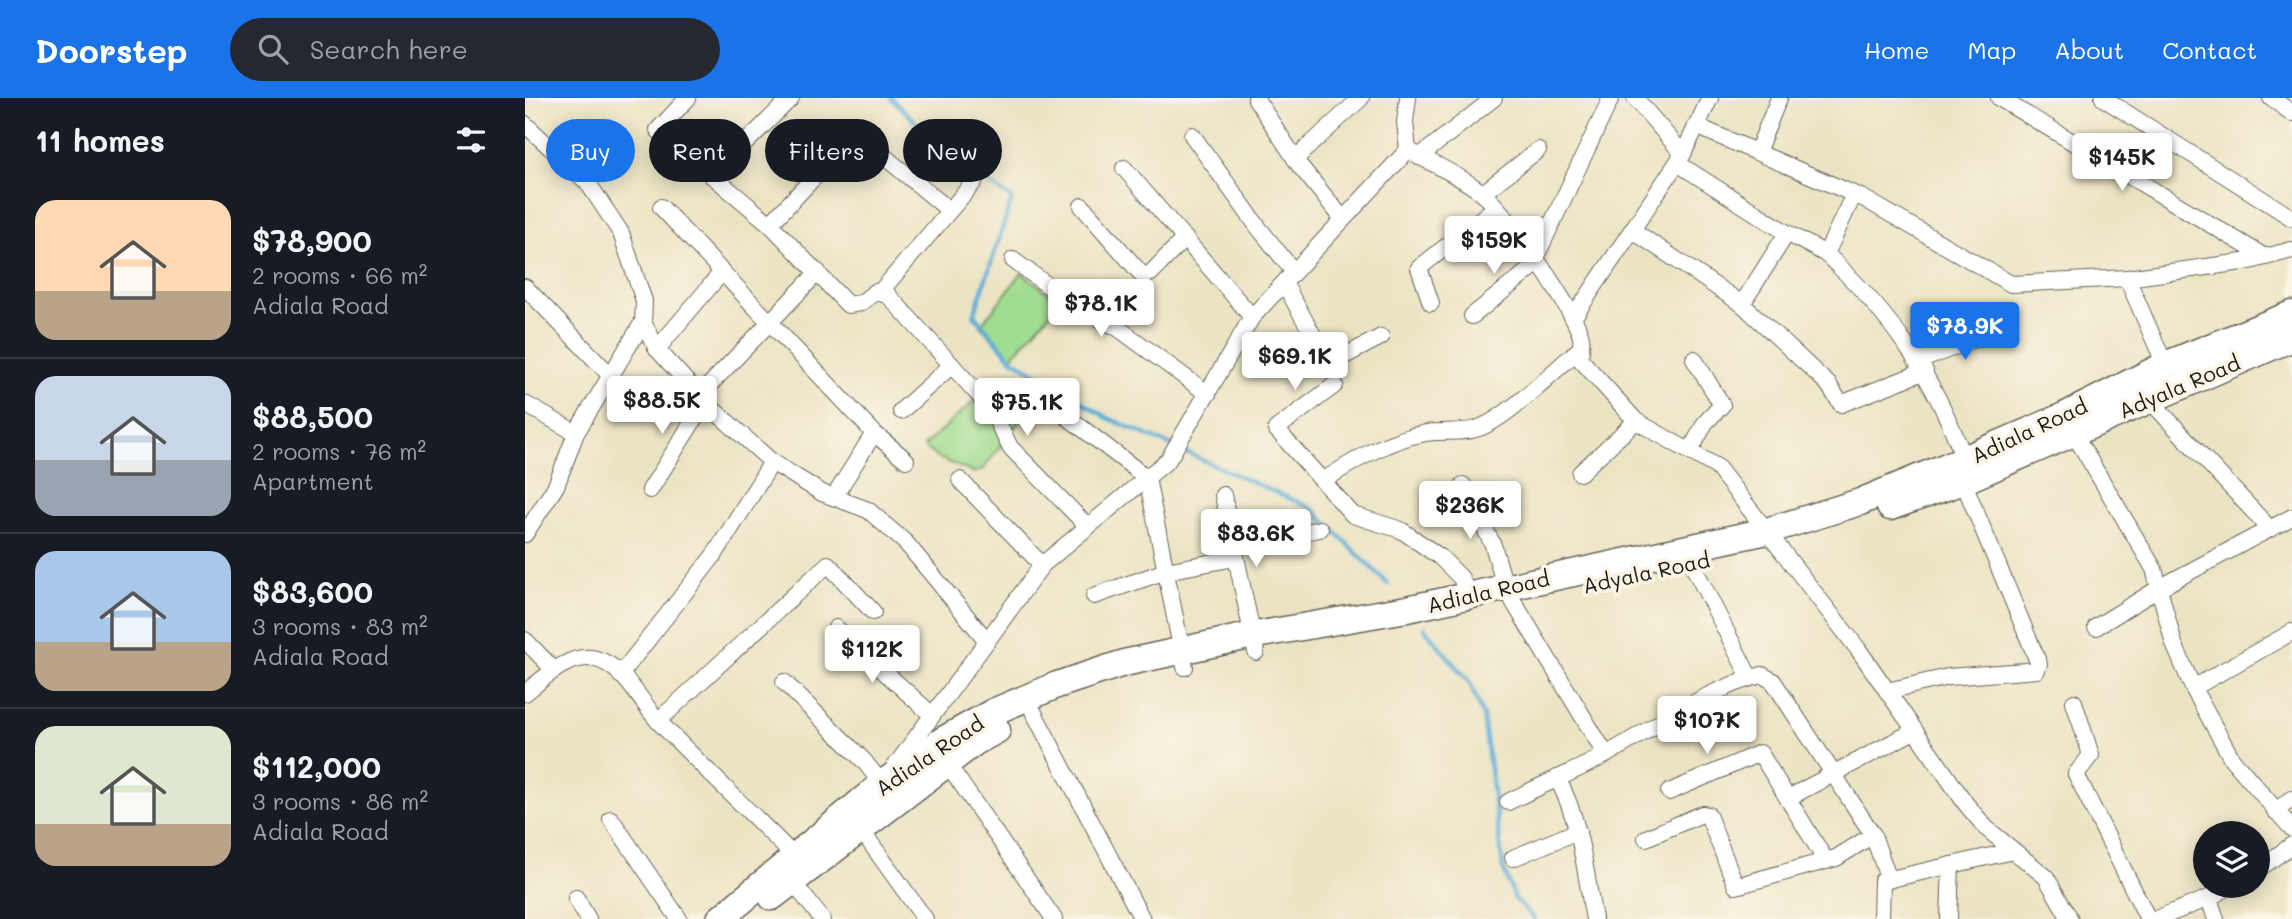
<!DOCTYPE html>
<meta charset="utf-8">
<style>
:root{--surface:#171b24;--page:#242831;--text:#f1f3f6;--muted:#9ea1a6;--line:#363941;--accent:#1a73e8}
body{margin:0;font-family:Mali,sans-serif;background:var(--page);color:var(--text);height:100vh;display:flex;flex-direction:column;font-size:26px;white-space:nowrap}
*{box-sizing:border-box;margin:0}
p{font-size:23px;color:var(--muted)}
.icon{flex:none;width:38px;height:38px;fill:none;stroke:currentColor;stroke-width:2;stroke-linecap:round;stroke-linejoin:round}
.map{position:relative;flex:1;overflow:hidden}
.side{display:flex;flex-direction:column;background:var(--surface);width:525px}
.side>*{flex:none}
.hud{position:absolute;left:21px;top:21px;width:665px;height:63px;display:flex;gap:14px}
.fabs{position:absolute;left:1668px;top:723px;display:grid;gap:14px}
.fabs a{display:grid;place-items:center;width:77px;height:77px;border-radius:50%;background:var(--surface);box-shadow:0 4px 18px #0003;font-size:35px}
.price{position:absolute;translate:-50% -60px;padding:0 16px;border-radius:7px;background:#fff;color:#222;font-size:23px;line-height:46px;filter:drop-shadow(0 2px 4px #0008)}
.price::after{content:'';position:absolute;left:50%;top:42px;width:21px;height:16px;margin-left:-10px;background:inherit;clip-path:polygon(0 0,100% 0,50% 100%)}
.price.selected{background:var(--accent);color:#fff}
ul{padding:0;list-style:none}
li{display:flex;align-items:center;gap:21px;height:175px;padding:0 35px}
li+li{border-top:2px solid var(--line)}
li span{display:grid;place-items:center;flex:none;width:196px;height:140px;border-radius:21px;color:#555}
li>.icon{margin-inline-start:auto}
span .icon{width:84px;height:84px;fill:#fffc;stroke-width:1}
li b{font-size:30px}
h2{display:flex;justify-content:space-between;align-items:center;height:84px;padding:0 35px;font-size:30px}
.tag{padding:0 24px;border-radius:32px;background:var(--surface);box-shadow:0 4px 18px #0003;font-size:24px;line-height:63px}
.tag.selected{background:var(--accent);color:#fff}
header{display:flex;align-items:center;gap:42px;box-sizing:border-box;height:98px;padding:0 35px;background:var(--accent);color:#fff}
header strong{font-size:33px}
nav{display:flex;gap:38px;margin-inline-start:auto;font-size:24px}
.search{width:490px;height:63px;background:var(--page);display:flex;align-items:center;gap:18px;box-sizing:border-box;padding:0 24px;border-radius:38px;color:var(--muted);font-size:26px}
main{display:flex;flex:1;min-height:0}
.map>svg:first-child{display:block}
.green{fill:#a0dd91;stroke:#5e7c56;stroke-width:2}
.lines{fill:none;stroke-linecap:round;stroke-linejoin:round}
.stream{stroke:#5baed7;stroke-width:4.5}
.minor-casing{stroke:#646257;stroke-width:18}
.primary-casing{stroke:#646257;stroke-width:29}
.minor{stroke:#fff;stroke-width:16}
.primary{stroke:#fff;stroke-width:26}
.labels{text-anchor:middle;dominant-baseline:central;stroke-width:7;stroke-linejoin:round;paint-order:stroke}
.street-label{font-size:21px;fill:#1c1c1c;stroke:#fcf5e5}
</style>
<header>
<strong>Doorstep</strong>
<div class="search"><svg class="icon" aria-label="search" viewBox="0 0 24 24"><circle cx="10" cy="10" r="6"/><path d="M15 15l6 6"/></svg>Search here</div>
<nav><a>Home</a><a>Map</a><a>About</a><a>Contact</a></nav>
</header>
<main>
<section class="side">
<h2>11 homes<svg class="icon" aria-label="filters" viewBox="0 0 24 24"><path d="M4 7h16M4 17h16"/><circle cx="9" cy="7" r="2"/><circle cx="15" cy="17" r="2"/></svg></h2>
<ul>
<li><span style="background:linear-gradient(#ffd9b3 65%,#b9a48a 0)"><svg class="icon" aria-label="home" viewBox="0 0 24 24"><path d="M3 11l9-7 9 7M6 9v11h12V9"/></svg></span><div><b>$78,900</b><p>2 rooms · 66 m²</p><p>Adiala Road</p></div></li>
<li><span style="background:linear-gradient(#c9d6e8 60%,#9aa5b1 0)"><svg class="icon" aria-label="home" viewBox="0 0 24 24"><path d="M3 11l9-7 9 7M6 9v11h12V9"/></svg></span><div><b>$88,500</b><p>2 rooms · 76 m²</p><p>Apartment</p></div></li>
<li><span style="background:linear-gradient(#a9c7e8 65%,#b9a48a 0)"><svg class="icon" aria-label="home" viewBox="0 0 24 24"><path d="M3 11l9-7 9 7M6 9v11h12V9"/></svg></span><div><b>$83,600</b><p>3 rooms · 83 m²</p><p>Adiala Road</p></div></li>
<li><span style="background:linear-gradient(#dfe7d0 70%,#b9a48a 0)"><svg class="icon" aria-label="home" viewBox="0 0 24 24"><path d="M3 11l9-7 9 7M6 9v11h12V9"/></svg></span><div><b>$112,000</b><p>3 rooms · 86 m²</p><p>Adiala Road</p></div></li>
</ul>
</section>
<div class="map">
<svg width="1767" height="821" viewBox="0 0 1767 821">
<rect width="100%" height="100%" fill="#fcf5e5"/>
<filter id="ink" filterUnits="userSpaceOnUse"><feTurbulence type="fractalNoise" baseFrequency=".0143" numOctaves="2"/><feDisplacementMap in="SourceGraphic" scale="14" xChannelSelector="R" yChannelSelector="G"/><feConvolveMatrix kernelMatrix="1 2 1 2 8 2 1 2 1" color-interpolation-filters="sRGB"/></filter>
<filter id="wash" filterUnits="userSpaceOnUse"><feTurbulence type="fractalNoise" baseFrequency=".00686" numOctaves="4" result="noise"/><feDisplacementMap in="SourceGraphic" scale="28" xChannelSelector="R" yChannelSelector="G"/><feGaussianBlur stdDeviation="1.57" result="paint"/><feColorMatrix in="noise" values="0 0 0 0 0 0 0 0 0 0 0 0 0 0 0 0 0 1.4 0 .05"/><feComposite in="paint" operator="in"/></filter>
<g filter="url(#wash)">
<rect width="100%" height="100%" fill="#ebe4c4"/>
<g class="green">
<path d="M 497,175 L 535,204 L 486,260 L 455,228 Z"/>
<path d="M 484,287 L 507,307 L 458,371 L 449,375 L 411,359 L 399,348 L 448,304 L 464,303 Z"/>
</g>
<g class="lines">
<g class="stream">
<path d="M 366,0 L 424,57 L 487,101 L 449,217 L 486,260 L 583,320 L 647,348"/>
<path d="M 655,352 L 786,410 L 863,486"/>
<path d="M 899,530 L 945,585 L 958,618 L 978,770 L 990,801 L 1009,821"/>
</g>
</g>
</g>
<g filter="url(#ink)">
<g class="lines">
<g class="minor-casing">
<g id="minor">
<path d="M 163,0 L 133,32 L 245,126 L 323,207 L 336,205 L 350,194 L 363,197 L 452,295 L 467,313 L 485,349 L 563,429"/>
<path d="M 883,0 L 880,24 L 883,52"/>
<path d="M 1110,0 L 1158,56"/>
<path d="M 1474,0 L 1740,159"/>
<path d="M 1578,0 L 1767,120"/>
<path d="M 1746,0 L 1767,15"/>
<path d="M 731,1 L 775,68 L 818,121"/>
<path d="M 0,26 L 63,85 L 96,135 L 119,203 L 118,224 L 132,251 L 180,304 L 247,364 L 297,395 L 343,412 L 381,445 L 462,543 L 357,686 L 339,663 L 259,584"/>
<path d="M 1171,28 L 1338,100 L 1486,186 L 1602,180 L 1640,267"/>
<path d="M 667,37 L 733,129 L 769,174"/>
<path d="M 1232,54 L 1254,0"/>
<path d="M 894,59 L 969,0"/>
<path d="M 770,61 L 836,0"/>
<path d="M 1152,65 L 1262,135"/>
<path d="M 599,70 L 727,219"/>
<path d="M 187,78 L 266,0"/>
<path d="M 958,95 L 1013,52"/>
<path d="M 1329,96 L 1301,156 C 1365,215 1410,280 1439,361"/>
<path d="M 557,108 L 618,178 L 626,175 L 660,140"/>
<path d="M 136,109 L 349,335 L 381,362"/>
<path d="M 245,126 L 331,35 L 424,112"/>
<path d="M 1107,132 L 1217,206 L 1303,286 L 1316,306 L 1400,273"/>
<path d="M 1010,161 L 1086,0"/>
<path d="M 488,162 L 551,208 L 593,230 L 683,296"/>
<path d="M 1602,180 L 1725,163 L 1767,152"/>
<path d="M 759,185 L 804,266 L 856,239"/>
<path d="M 0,189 L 85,277"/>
<path d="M 356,193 L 449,84"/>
<path d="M 906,205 L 894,170 L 971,109"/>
<path d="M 1217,206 L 1262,135 L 1301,156"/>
<path d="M 947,218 L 1013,165"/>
<path d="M 1048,220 L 1158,56 L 1185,0"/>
<path d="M 132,251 L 197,174"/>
<path d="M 1394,263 L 1472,232"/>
<path d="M 810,287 L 751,331 L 828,417 L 876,432 L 915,459 L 936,480 L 943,496"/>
<path d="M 1620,297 L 1745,431"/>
<path d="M 174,298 L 293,174"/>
<path d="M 519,301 L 622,380 L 660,569"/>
<path d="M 0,306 L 51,335"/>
<path d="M 376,313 L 427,267"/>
<path d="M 1545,329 L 1629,471 L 1649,546 L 1668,590 L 1707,661 L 1767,731"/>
<path d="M 1165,353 L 1180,325 L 1197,307 L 1169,261"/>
<path d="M 1055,375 L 1111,323"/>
<path d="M 435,382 L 517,467"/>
<path d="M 799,382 C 832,361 862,342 901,335 C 918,332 939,336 954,330 C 984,319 1030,271 1056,250"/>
<path d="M 938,387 L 968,447 L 980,488"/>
<path d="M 125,392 L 180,304"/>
<path d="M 698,397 L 731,554"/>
<path d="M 309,399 L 349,335"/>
<path d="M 0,436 L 31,388 L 51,335 L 118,224"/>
<path d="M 708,448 L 795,431"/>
<path d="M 1166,464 L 1225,580"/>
<path d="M 569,498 L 641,473 L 710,460"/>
<path d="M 988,503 L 1081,657"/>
<path d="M 1571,529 L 1636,489 L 1767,419"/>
<path d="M 311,530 L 407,617"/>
<path d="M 0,542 L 29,572"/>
<path d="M 462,543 L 517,467 L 643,362 L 727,219 L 883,52 C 907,66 937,78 958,96 C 981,114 1049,211 1056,239 C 1057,246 1056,254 1055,261 L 1111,323 L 1192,369 L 1333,551 L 1441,706 L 1461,730 L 1521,779 L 1545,821"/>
<path d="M 95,577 L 190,456 L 247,364"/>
<path d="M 1668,590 L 1767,534"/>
<path d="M 1362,593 L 1423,579 L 1512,572 L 1514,566 L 1438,383"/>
<path d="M 0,595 C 18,581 45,554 71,561 C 99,568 116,605 135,625 C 179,670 225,714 269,758"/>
<path d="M 1549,604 L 1566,657 L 1551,676 L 1623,821"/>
<path d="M 508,613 L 617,821"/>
<path d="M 133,623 L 303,466 L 348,514"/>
<path d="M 422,665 L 529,821"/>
<path d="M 1032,680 C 1056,723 1060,773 1069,821"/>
<path d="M 1144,694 L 1235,655 L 1301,763"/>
<path d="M 1263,700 L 1389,633"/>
<path d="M 983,704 C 1016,687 1052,673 1084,655 C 1130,629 1186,589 1237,577 L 1248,583 L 1348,737 L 1364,782"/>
<path d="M 1750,713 L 1767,701"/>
<path d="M 86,721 L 154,821"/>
<path d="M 332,726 L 400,821"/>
<path d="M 1121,740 L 1177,716 L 1183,717 L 1211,788 L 1311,760 L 1348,737"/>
<path d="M 988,760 L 1053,733"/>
<path d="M 1732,772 L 1767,747"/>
<path d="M 267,783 L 297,821"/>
<path d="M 51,800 L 63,821"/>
<path d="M 1684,800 L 1691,821"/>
<path d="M 1356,821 L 1357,783 L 1488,753"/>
<path d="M 1424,821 L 1426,767"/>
<path d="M 1631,821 L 1684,800 L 1705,788"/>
</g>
</g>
<g class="primary-casing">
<g id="primary">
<path d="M 1365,409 L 1438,383 L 1767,240"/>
<path d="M 247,799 L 450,644 L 472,632"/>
<path d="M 195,821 L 357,686 L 418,642 L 468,614 L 532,587 L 599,565 L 719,539 L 882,511 L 1242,433 L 1335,404 L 1439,361 L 1539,318 L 1640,267 L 1767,216"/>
</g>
</g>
<use href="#minor" class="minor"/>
<use href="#primary" class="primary"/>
</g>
</g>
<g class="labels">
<g class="street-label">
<text transform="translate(1654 288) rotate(-23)">Adyala Road</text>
<text transform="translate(1504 332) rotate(-25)">Adiala Road</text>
<text transform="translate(1121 474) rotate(-12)">Adyala Road</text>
<text transform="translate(963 493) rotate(-13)">Adiala Road</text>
<text transform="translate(404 657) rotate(-34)">Adiala Road</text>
</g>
</g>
</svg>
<div class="fabs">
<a><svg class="icon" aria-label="layers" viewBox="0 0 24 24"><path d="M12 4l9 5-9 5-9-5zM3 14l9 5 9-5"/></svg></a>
</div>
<b class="price" style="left:1597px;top:95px">$145K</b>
<b class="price" style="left:969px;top:178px">$159K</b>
<b class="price" style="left:576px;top:241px">$78.1K</b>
<b class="price selected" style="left:1440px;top:264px">$78.9K</b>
<b class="price" style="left:770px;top:294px">$69.1K</b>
<b class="price" style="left:137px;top:338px">$88.5K</b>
<b class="price" style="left:502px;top:340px">$75.1K</b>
<b class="price" style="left:945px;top:443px">$236K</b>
<b class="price" style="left:731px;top:471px">$83.6K</b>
<b class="price" style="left:347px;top:587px">$112K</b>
<b class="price" style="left:1182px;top:658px">$107K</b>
<div class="hud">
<a class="tag selected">Buy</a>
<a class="tag">Rent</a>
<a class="tag">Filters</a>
<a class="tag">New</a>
</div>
</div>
</main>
